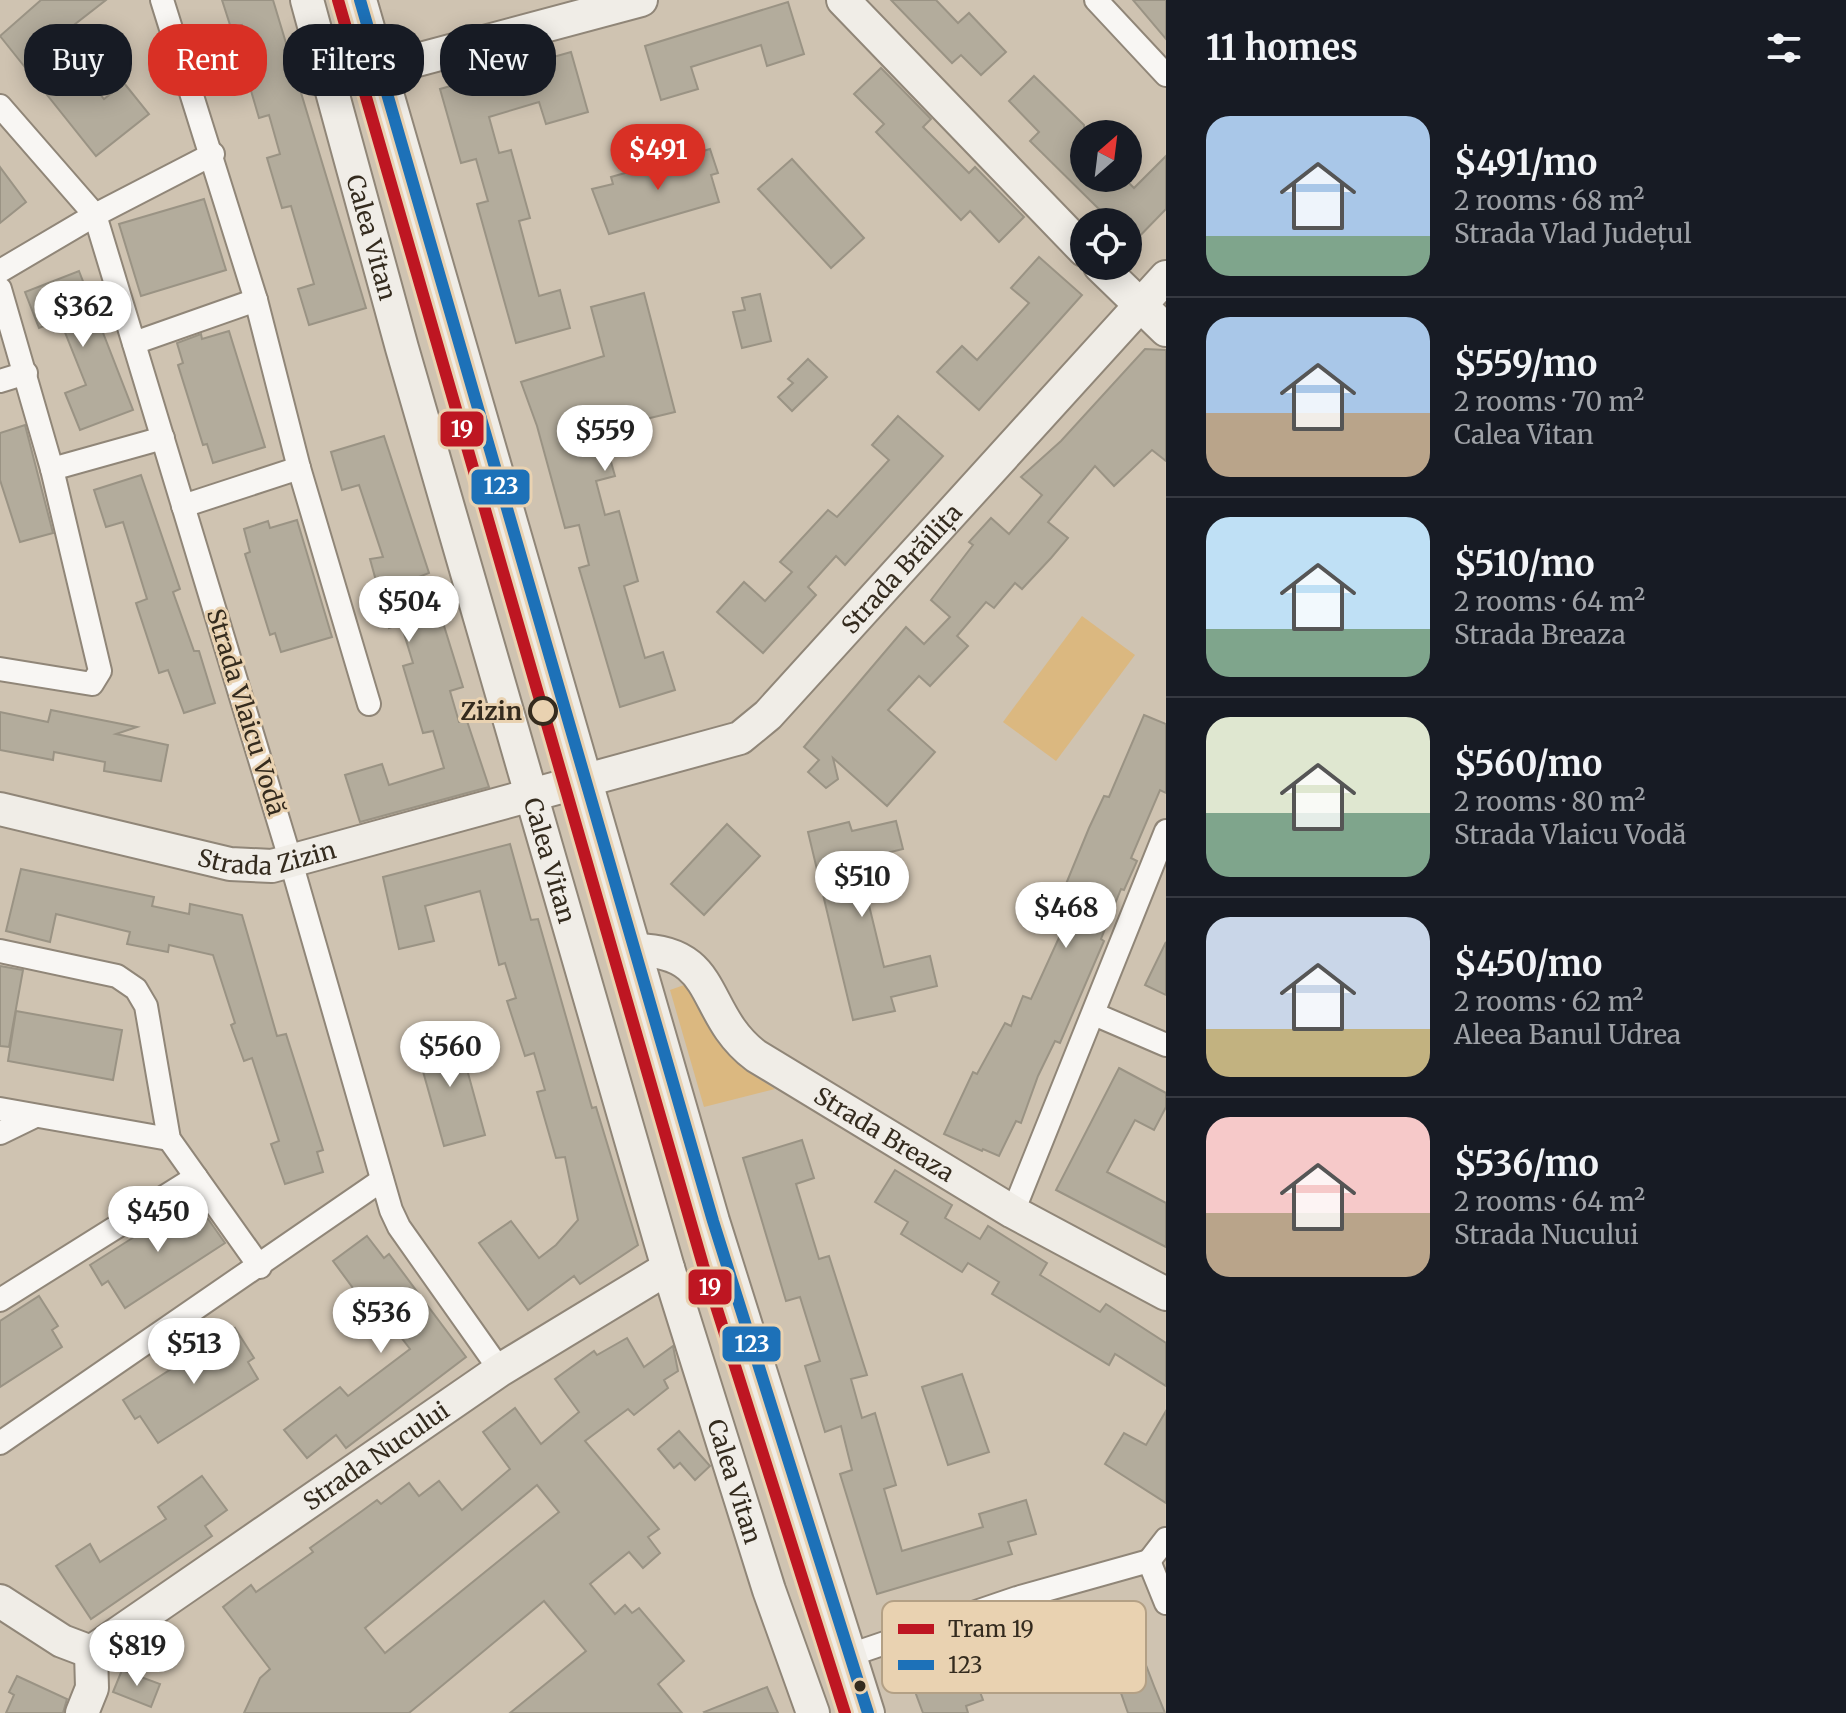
<!DOCTYPE html>
<meta charset="utf-8">
<style>
:root{--surface:#171b24;--page:#20242c;--text:#f1f3f6;--muted:#9ea1a6;--line:#363941;--accent:#d93025}
body{margin:0;font-family:Merriweather,serif;background:var(--page);color:var(--text);height:100vh;display:flex;flex-direction:column;font-size:30px;white-space:nowrap}
*{box-sizing:border-box;margin:0}
p{font-size:26px;color:var(--muted)}
.icon{flex:none;width:44px;height:44px;fill:none;stroke:currentColor;stroke-width:2;stroke-linecap:round;stroke-linejoin:round}
.map{position:relative;flex:1;overflow:hidden}
.details{display:flex;flex-direction:column;background:var(--surface);width:680px}
.details>*{flex:none}
.guide{position:absolute;left:24px;top:24px;width:760px;height:72px;display:flex;gap:16px}
.needle{width:52px;rotate:28deg}
.fabs{position:absolute;left:1070px;top:120px;display:grid;gap:16px}
.fabs a{display:grid;place-items:center;width:72px;height:72px;border-radius:50%;background:var(--surface);box-shadow:0 4px 20px #0003;font-size:40px}
.price{position:absolute;translate:-50% -68px;padding:0 18px;border-radius:28px;background:#fff;color:#222;font-size:26px;line-height:52px;filter:drop-shadow(0 2px 4px #0008)}
.price::after{content:'';position:absolute;left:50%;top:48px;width:24px;height:18px;margin-left:-12px;background:inherit;clip-path:polygon(0 0,100% 0,50% 100%)}
.price.selected{background:var(--accent);color:#fff}
ul{padding:0;list-style:none}
li{display:flex;align-items:center;gap:24px;height:200px;padding:0 40px}
li+li{border-top:2px solid var(--line)}
li span{display:grid;place-items:center;flex:none;width:224px;height:160px;border-radius:24px;color:#555}
li>.icon{margin-inline-start:auto}
span .icon{width:96px;height:96px;fill:#fffc;stroke-width:1}
li b{font-size:34px}
h2{display:flex;justify-content:space-between;align-items:center;height:96px;padding:0 40px;font-size:34px}
.tag{padding:0 28px;border-radius:32px;background:var(--surface);box-shadow:0 4px 20px #0003;font-size:28px;line-height:72px}
.tag.selected{background:var(--accent);color:#fff}
main{display:flex;flex:1;min-height:0}
.map>svg:first-child{display:block}
.green{fill:#dbb880}
.building{fill:#b3ac9c;stroke:#9a9384;stroke-width:2;fill-rule:evenodd}
.lines{fill:none;stroke-linecap:round;stroke-linejoin:round}
.street-casing{stroke:#908678;stroke-width:26}
.secondary-casing{stroke:#908678;stroke-width:36}
.street{stroke:#f8f6f3;stroke-width:22}
.secondary{stroke:#f0ede7;stroke-width:32}
.bus-1-casing{stroke:#e9d2b1;stroke-width:18}
.bus-1{stroke:#1d71b8;stroke-width:12}
.tram-1-casing{stroke:#e9d2b1;stroke-width:18}
.tram-1{stroke:#be1622;stroke-width:12}
.stop-dot{fill:#e9d2b1;stroke:#342b1e;stroke-width:4}
.bus-dot{fill:#342b1e;stroke:#e9d2b1;stroke-width:3}
.labels{text-anchor:middle;dominant-baseline:central;stroke-width:6;stroke-linejoin:round;paint-order:stroke}
.street-label{font-size:24px;fill:#342b1e;stroke:#e9d2b1}
.stop-label{font-size:24px;font-weight:bold;fill:#342b1e;stroke:#e9d2b1;text-anchor:end}
.key{fill:#e9d2b1;stroke:#b3a085;stroke-width:2}
.key-label{font-size:22px;fill:#342b1e}
.line-badge{stroke:#e9d2b1;stroke-width:3}
.badge-label{font-size:22px;text-anchor:middle;font-weight:bold;fill:#fff}
</style>
<main>
<div class="map">
<svg width="1166" height="1713" viewBox="0 0 1166 1713">
<rect width="100%" height="100%" fill="#cfc3b1"/>
<g class="green">
<path d="M 1082,616 L 1135,655 L 1056,761 L 1003,722 Z"/>
<path d="M 698,980 L 741,1067 L 775,1089 L 704,1107 L 670,990 Z"/>
</g>
<g class="building">
<path d="M 41,0 L 106,0 L 56,39 L 104,99 L 124,83 L 149,114 L 96,156 L 0,36 Z"/>
<path d="M 222,0 L 273,0 L 366,308 L 309,325 L 298,289 L 314,284 L 291,206 L 282,208 L 267,158 L 280,154 L 269,115 L 259,118 L 244,67 L 254,64 L 242,25 L 231,28 Z"/>
<path d="M 891,0 L 936,0 L 958,23 L 969,13 L 1006,52 L 981,75 L 961,55 L 952,63 Z"/>
<path d="M 1133,0 L 1166,0 L 1166,39 Z"/>
<path d="M 788,2 L 804,54 L 767,66 L 761,45 L 691,67 L 698,89 L 661,100 L 645,46 Z"/>
<path d="M 571,52 L 588,112 L 546,124 L 539,102 L 489,117 L 499,153 L 511,150 L 530,218 L 519,221 L 539,296 L 560,290 L 570,328 L 516,343 L 477,204 L 488,201 L 476,159 L 461,163 L 440,89 Z"/>
<path d="M 881,68 L 931,119 L 923,127 L 969,173 L 975,167 L 1024,217 L 999,242 L 970,211 L 961,220 L 876,132 L 884,124 L 854,94 Z"/>
<path d="M 1034,76 L 1084,125 L 1084,178 L 1124,178 L 1134,188 L 1166,156 L 1166,209 L 1128,248 L 1128,222 L 1112,222 L 1030,141 L 1039,132 L 1009,101 Z"/>
<path d="M 710,149 L 718,173 L 711,175 L 719,202 L 609,234 L 592,189 L 613,184 L 611,177 Z"/>
<path d="M 792,159 L 864,238 L 831,268 L 758,189 Z"/>
<path d="M 0,167 L 26,202 L 0,223 Z"/>
<path d="M 204,199 L 226,270 L 141,296 L 119,224 Z"/>
<path d="M 1039,257 L 1082,295 L 979,410 L 937,372 L 962,346 L 977,360 L 1029,303 L 1011,288 Z"/>
<path d="M 79,271 L 133,410 L 80,430 L 65,393 L 86,385 L 60,320 L 39,328 L 25,292 Z"/>
<path d="M 644,293 L 675,412 L 646,419 L 648,425 L 604,437 L 615,476 L 596,481 L 605,515 L 619,511 L 638,581 L 624,586 L 645,658 L 663,652 L 675,690 L 620,707 L 579,568 L 589,565 L 579,525 L 565,528 L 537,426 L 521,382 L 604,356 L 591,307 Z"/>
<path d="M 760,294 L 771,341 L 742,348 L 733,312 L 745,310 L 742,298 Z"/>
<path d="M 229,331 L 265,447 L 213,463 L 207,444 L 203,445 L 178,365 L 183,363 L 177,343 L 201,334 L 202,339 Z"/>
<path d="M 1145,349 L 1166,350 L 1166,461 L 1152,450 L 1114,486 L 1095,466 L 1048,522 L 1068,538 L 1051,558 L 1022,589 L 1015,583 L 994,608 L 986,602 L 957,636 L 968,646 L 930,686 L 919,676 L 888,710 L 935,752 L 887,806 L 833,758 L 838,779 L 826,788 L 808,772 L 819,760 L 804,747 L 906,627 L 924,644 L 950,617 L 931,600 L 973,545 L 969,542 L 991,518 L 1009,534 L 1042,495 L 1021,477 L 1061,441 Z"/>
<path d="M 808,359 L 827,377 L 792,411 L 778,397 L 793,383 L 788,379 Z"/>
<path d="M 898,416 L 943,456 L 845,565 L 836,556 L 808,587 L 816,595 L 763,653 L 717,612 L 744,582 L 765,601 L 792,572 L 780,562 L 828,510 L 837,517 L 889,460 L 872,445 Z"/>
<path d="M 25,425 L 53,533 L 20,542 L 0,480 L 0,433 Z"/>
<path d="M 384,436 L 429,573 L 416,578 L 427,616 L 440,613 L 463,687 L 450,691 L 459,722 L 467,721 L 489,787 L 360,822 L 345,775 L 382,764 L 389,785 L 444,768 L 433,731 L 423,733 L 403,666 L 413,663 L 401,624 L 389,628 L 370,559 L 383,557 L 359,485 L 342,490 L 331,452 Z"/>
<path d="M 141,475 L 180,589 L 173,592 L 194,651 L 199,651 L 215,703 L 184,713 L 168,670 L 159,673 L 136,603 L 147,599 L 123,522 L 106,527 L 94,490 Z"/>
<path d="M 297,520 L 332,637 L 281,652 L 275,633 L 270,635 L 245,554 L 250,552 L 244,529 L 268,521 L 270,528 Z"/>
<path d="M 51,710 L 137,727 L 116,734 L 168,745 L 161,781 L 104,771 L 105,762 L 54,752 L 53,760 L 0,750 L 0,712 L 48,722 Z"/>
<path d="M 1144,715 L 1166,724 L 1166,793 L 1160,790 L 1131,858 L 1137,861 L 1124,890 L 1121,889 L 1101,939 L 1104,941 L 1060,1043 L 1055,1041 L 1038,1076 L 1021,1123 L 1016,1121 L 999,1156 L 983,1149 L 982,1151 L 944,1134 L 973,1072 L 977,1074 L 1005,1023 L 1011,1026 L 1023,996 L 1031,999 L 1073,907 L 1059,901 L 1089,828 L 1104,796 L 1109,797 Z"/>
<path d="M 896,821 L 903,849 L 858,860 L 884,967 L 930,956 L 937,986 L 891,997 L 895,1011 L 853,1020 L 808,832 L 849,822 L 852,831 Z"/>
<path d="M 727,824 L 760,856 L 704,915 L 671,884 Z"/>
<path d="M 510,844 L 531,920 L 538,919 L 592,1108 L 596,1107 L 638,1245 L 580,1284 L 574,1276 L 528,1310 L 479,1243 L 511,1221 L 539,1258 L 556,1245 L 578,1220 L 565,1157 L 556,1158 L 537,1092 L 545,1090 L 534,1053 L 525,1056 L 507,1001 L 516,998 L 505,963 L 499,965 L 480,891 L 425,906 L 434,941 L 399,949 L 383,877 Z"/>
<path d="M 21,869 L 154,897 L 152,906 L 189,914 L 190,904 L 242,915 L 277,1036 L 286,1034 L 323,1150 L 317,1152 L 323,1172 L 285,1184 L 271,1144 L 279,1141 L 252,1058 L 244,1061 L 231,1025 L 235,1023 L 213,955 L 169,945 L 168,952 L 127,944 L 130,932 L 56,914 L 50,942 L 6,931 Z"/>
<path d="M 1166,942 L 1166,995 L 1145,985 Z"/>
<path d="M 0,966 L 23,970 L 9,1047 L 0,1046 Z"/>
<path d="M 16,1011 L 122,1030 L 113,1080 L 8,1061 Z"/>
<path d="M 457,1033 L 485,1135 L 444,1146 L 415,1043 Z"/>
<path d="M 1119,1068 L 1166,1093 L 1166,1107 L 1154,1130 L 1135,1120 L 1107,1172 L 1166,1203 L 1166,1247 L 1056,1190 Z"/>
<path d="M 802,1140 L 814,1178 L 796,1184 L 819,1259 L 829,1256 L 867,1375 L 851,1379 L 862,1418 L 875,1413 L 896,1485 L 884,1489 L 902,1551 L 983,1527 L 979,1514 L 1026,1500 L 1036,1534 L 1008,1542 L 1012,1554 L 877,1594 L 840,1474 L 852,1470 L 841,1426 L 825,1432 L 805,1366 L 820,1361 L 800,1297 L 786,1301 L 743,1158 Z"/>
<path d="M 895,1170 L 952,1205 L 945,1218 L 980,1239 L 988,1226 L 1047,1263 L 1040,1275 L 1100,1312 L 1106,1304 L 1166,1343 L 1166,1386 L 1115,1354 L 1109,1365 L 992,1294 L 999,1282 L 968,1263 L 962,1272 L 901,1234 L 908,1222 L 875,1202 Z"/>
<path d="M 194,1199 L 225,1243 L 125,1308 L 108,1281 L 102,1285 L 90,1265 Z"/>
<path d="M 367,1236 L 384,1258 L 389,1254 L 466,1357 L 346,1448 L 336,1435 L 307,1458 L 284,1430 L 340,1387 L 348,1396 L 410,1349 L 374,1302 L 367,1307 L 333,1261 Z"/>
<path d="M 39,1296 L 58,1326 L 52,1330 L 62,1347 L 0,1387 L 0,1321 Z"/>
<path d="M 235,1328 L 254,1358 L 248,1362 L 258,1379 L 158,1443 L 140,1416 L 135,1419 L 123,1400 Z"/>
<path d="M 627,1338 L 644,1367 L 673,1346 L 678,1371 L 664,1380 L 668,1388 L 634,1415 L 628,1409 L 585,1441 L 659,1529 L 648,1537 L 660,1553 L 643,1568 L 629,1552 L 590,1584 L 615,1614 L 625,1605 L 632,1613 L 639,1608 L 684,1661 L 658,1684 L 682,1713 L 510,1713 L 586,1651 L 544,1601 L 409,1713 L 244,1713 L 260,1678 L 270,1669 L 223,1607 L 251,1585 L 256,1592 L 313,1552 L 310,1548 L 362,1511 L 377,1500 L 381,1504 L 409,1483 L 419,1496 L 439,1481 L 462,1510 L 510,1469 L 483,1432 L 515,1408 L 541,1444 L 579,1412 L 555,1379 L 594,1351 L 597,1355 ZM 537,1485 L 559,1512 L 385,1653 L 365,1628 Z"/>
<path d="M 962,1374 L 989,1452 L 948,1465 L 922,1387 Z"/>
<path d="M 1166,1411 L 1166,1503 L 1105,1464 L 1124,1433 L 1146,1445 Z"/>
<path d="M 679,1431 L 710,1466 L 695,1480 L 680,1463 L 674,1468 L 658,1449 Z"/>
<path d="M 202,1476 L 227,1510 L 205,1526 L 212,1536 L 91,1619 L 56,1566 L 90,1544 L 100,1562 L 166,1519 L 158,1507 Z"/>
<path d="M 1126,1613 L 1154,1686 L 1165,1713 L 1128,1713 L 1109,1659 L 1092,1667 L 1078,1634 Z"/>
<path d="M 970,1665 L 983,1700 L 966,1706 L 968,1713 L 923,1713 L 913,1686 Z"/>
<path d="M 122,1670 L 160,1684 L 151,1707 L 113,1692 Z"/>
<path d="M 17,1676 L 67,1699 L 63,1713 L 6,1713 L 14,1695 L 9,1692 Z"/>
<path d="M 767,1687 L 778,1713 L 705,1713 L 704,1712 Z"/>
</g>
<g class="lines">
<g class="street-casing">
<g id="street">
<path d="M 162,0 L 256,300 L 299,468 L 369,704"/>
<path d="M 1096,0 L 1166,75"/>
<path d="M 0,106 L 95,215 L 291,862 L 391,1210 L 399,1227 L 500,1370"/>
<path d="M 0,271 L 95,215 L 213,154"/>
<path d="M 0,289 L 52,469 L 100,671 L 92,684 L 0,669"/>
<path d="M 134,343 L 256,300"/>
<path d="M 0,381 L 26,373"/>
<path d="M 52,469 L 163,438"/>
<path d="M 183,506 L 299,468"/>
<path d="M 0,951 L 117,976 L 136,989 L 146,1006 L 169,1139 L 260,1267"/>
<path d="M 1094,1014 L 1166,1045"/>
<path d="M 0,1109 L 169,1139"/>
<path d="M 0,1133 L 35,1116"/>
<path d="M 1013,1212 L 1166,831"/>
<path d="M 0,1300 L 196,1177"/>
<path d="M 0,1443 L 382,1180"/>
<path d="M 1149,1561 L 1166,1603"/>
<path d="M 1149,1561 L 1166,1539"/>
<path d="M 847,1656 L 1017,1598 L 1149,1561"/>
</g>
</g>
<g class="secondary-casing">
<g id="secondary">
<path id="s1" d="M 307,0 L 402,348 L 668,1268 L 769,1590 L 813,1713"/>
<path d="M 360,0 L 713,1221 L 868,1713"/>
<path d="M 843,0 L 1084,250"/>
<path d="M 331,83 L 641,0"/>
<path d="M 1100,266 L 1166,330"/>
<path id="s2" d="M 0,809 L 230,864 L 272,866 L 740,738 L 768,715 L 1166,277"/>
<path id="s3" d="M 636,950 C 721,951 699,1013 756,1056 L 1013,1212 L 1166,1294"/>
<path d="M 0,1601 L 62,1641 L 91,1652"/>
<path id="s4" d="M 91,1652 L 500,1370 L 668,1268"/>
<path d="M 82,1713 L 92,1688 L 91,1652"/>
</g>
</g>
<use href="#street" class="street"/>
<use href="#secondary" class="secondary"/>
<g class="bus-1-casing">
<path id="bus-1" d="M 360,0 L 713,1221 L 868,1713"/>
</g>
<use href="#bus-1" class="bus-1"/>
<g class="tram-1-casing">
<path id="tram-1" d="M 338,0 L 703,1265 L 845,1713"/>
</g>
<use href="#tram-1" class="tram-1"/>
</g>
<circle class="stop-dot" cx="543" cy="711" r="13"/>
<circle class="bus-dot" cx="860" cy="1686" r="7"/>
<g class="labels">
<g class="street-label">
<text stroke="none"><textPath href="#s1" startOffset="246">Calea Vitan</textPath></text>
<text stroke="none"><textPath href="#s2" startOffset="998">Strada Brăilița</textPath></text>
<text transform="translate(246 712) rotate(73)">Strada Vlaicu Vodă</text>
<text stroke="none"><textPath href="#s2" startOffset="274">Strada Zizin</textPath></text>
<text stroke="none"><textPath href="#s1" startOffset="894">Calea Vitan</textPath></text>
<text stroke="none"><textPath href="#s3" startOffset="320">Strada Breaza</textPath></text>
<text stroke="none"><textPath href="#s4" startOffset="346">Strada Nucului</textPath></text>
<text stroke="none"><textPath href="#s1" startOffset="1542">Calea Vitan</textPath></text>
</g>
<g class="stop-label">
<text x="522" y="711">Zizin</text>
</g>
</g>
<rect x="882" y="1601" width="264" height="92" rx="12" class="key"/>
<rect x="898" y="1624" width="36" height="10" fill="#be1622"/>
<rect x="898" y="1660" width="36" height="10" fill="#1d71b8"/>
<g class="key-label">
<text x="948" y="1637">Tram 19</text>
<text x="948" y="1673">123</text>
</g>
<g class="line-badge">
<rect x="439" y="410" width="46" height="38" rx="8" fill="#be1622"/>
<rect x="470" y="468" width="61" height="38" rx="8" fill="#1d71b8"/>
<rect x="687" y="1268" width="46" height="38" rx="8" fill="#be1622"/>
<rect x="721" y="1325" width="61" height="38" rx="8" fill="#1d71b8"/>
</g>
<g class="badge-label">
<text x="462" y="437">19</text>
<text x="501" y="494">123</text>
<text x="710" y="1295">19</text>
<text x="752" y="1352">123</text>
</g>
</svg>
<div class="fabs">
<a><svg class="needle" viewBox="-14 -14 28 28"><path d="M0-13l5 13h-10z" fill="#e53935"/><path d="M0 13l5-13h-10z" fill="#9ea1a6"/></svg></a>
<a><svg class="icon" aria-label="locate" viewBox="0 0 24 24"><circle cx="12" cy="12" r="6"/><path d="M12 2v4M12 18v4M2 12h4M18 12h4"/></svg></a>
</div>
<b class="price selected" style="left:658px;top:192px">$491</b>
<b class="price" style="left:83px;top:349px">$362</b>
<b class="price" style="left:605px;top:473px">$559</b>
<b class="price" style="left:409px;top:644px">$504</b>
<b class="price" style="left:862px;top:919px">$510</b>
<b class="price" style="left:1066px;top:950px">$468</b>
<b class="price" style="left:450px;top:1089px">$560</b>
<b class="price" style="left:158px;top:1254px">$450</b>
<b class="price" style="left:381px;top:1355px">$536</b>
<b class="price" style="left:194px;top:1386px">$513</b>
<b class="price" style="left:137px;top:1688px">$819</b>
<div class="guide">
<a class="tag">Buy</a>
<a class="tag selected">Rent</a>
<a class="tag">Filters</a>
<a class="tag">New</a>
</div>
</div>
<section class="details">
<h2>11 homes<svg class="icon" aria-label="filters" viewBox="0 0 24 24"><path d="M4 7h16M4 17h16"/><circle cx="9" cy="7" r="2"/><circle cx="15" cy="17" r="2"/></svg></h2>
<ul>
<li><span style="background:linear-gradient(#a9c7e8 75%,#7fa58c 0)"><svg class="icon" aria-label="home" viewBox="0 0 24 24"><path d="M3 11l9-7 9 7M6 9v11h12V9"/></svg></span><div><b>$491/mo</b><p>2 rooms · 68 m²</p><p>Strada Vlad Județul</p></div></li>
<li><span style="background:linear-gradient(#a9c7e8 60%,#b9a48a 0)"><svg class="icon" aria-label="home" viewBox="0 0 24 24"><path d="M3 11l9-7 9 7M6 9v11h12V9"/></svg></span><div><b>$559/mo</b><p>2 rooms · 70 m²</p><p>Calea Vitan</p></div></li>
<li><span style="background:linear-gradient(#bfe0f5 70%,#7fa58c 0)"><svg class="icon" aria-label="home" viewBox="0 0 24 24"><path d="M3 11l9-7 9 7M6 9v11h12V9"/></svg></span><div><b>$510/mo</b><p>2 rooms · 64 m²</p><p>Strada Breaza</p></div></li>
<li><span style="background:linear-gradient(#dfe7d0 60%,#7fa58c 0)"><svg class="icon" aria-label="home" viewBox="0 0 24 24"><path d="M3 11l9-7 9 7M6 9v11h12V9"/></svg></span><div><b>$560/mo</b><p>2 rooms · 80 m²</p><p>Strada Vlaicu Vodă</p></div></li>
<li><span style="background:linear-gradient(#c9d6e8 70%,#c2b280 0)"><svg class="icon" aria-label="home" viewBox="0 0 24 24"><path d="M3 11l9-7 9 7M6 9v11h12V9"/></svg></span><div><b>$450/mo</b><p>2 rooms · 62 m²</p><p>Aleea Banul Udrea</p></div></li>
<li><span style="background:linear-gradient(#f6c9c9 60%,#b9a48a 0)"><svg class="icon" aria-label="home" viewBox="0 0 24 24"><path d="M3 11l9-7 9 7M6 9v11h12V9"/></svg></span><div><b>$536/mo</b><p>2 rooms · 64 m²</p><p>Strada Nucului</p></div></li>
</ul>
</section>
</main>
